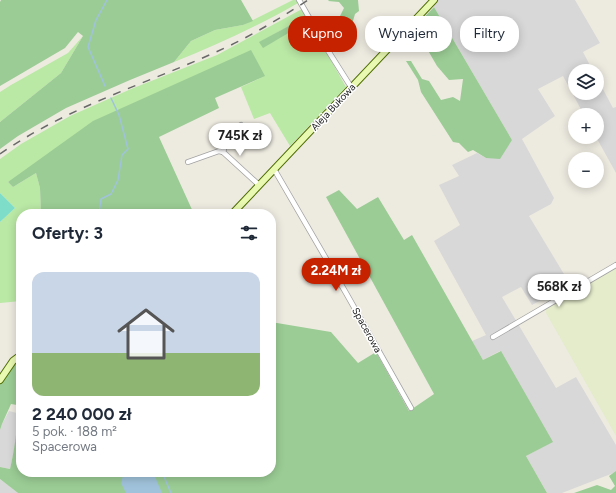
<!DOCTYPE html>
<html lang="pl">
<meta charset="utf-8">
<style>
:root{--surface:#fff;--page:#f2f2f3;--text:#1f2937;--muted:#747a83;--accent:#c62200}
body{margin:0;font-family:Figtree,sans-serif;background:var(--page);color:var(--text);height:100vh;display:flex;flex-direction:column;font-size:15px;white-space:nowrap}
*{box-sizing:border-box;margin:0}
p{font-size:13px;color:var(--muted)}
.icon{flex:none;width:22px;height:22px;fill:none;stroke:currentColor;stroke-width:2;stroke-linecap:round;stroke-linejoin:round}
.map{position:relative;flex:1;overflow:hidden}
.sheet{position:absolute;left:16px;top:209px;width:260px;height:268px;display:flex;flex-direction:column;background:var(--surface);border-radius:16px;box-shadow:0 2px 10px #0003}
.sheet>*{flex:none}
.banner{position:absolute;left:288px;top:16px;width:268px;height:36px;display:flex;gap:8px}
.controls{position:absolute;left:568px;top:64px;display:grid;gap:8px}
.controls a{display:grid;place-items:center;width:36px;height:36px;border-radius:50%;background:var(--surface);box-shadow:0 2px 10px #0003;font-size:20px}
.price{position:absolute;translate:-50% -34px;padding:0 9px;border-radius:14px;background:#fff;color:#222;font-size:13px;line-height:26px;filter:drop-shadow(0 1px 2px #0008)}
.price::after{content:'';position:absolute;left:50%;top:24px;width:12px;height:9px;margin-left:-6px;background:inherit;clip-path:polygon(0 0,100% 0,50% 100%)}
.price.on{background:var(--accent);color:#fff}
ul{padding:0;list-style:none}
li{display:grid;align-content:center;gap:8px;height:212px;padding:0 16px}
li span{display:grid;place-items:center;height:124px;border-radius:12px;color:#555}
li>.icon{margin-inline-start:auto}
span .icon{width:72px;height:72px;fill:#fffc;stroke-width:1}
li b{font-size:17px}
h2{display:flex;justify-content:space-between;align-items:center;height:48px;padding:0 16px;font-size:17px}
.tag{padding:0 14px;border-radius:16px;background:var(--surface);box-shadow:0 2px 10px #0003;font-size:14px;line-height:36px}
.tag.on{background:var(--accent);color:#fff}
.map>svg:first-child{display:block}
.residential{fill:#d9d8d8}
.farmland{fill:#e4eccb}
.grass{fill:#bae8a5;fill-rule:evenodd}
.forest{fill:#9bcc95}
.pitch{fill:#7dddc8}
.water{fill:#a0c3db}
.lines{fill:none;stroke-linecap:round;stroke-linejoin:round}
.stream{stroke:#a0c3db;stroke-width:1.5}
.street-casing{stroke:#a2a2a2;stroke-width:6}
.secondary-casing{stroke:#516f05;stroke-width:8}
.street{stroke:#fff;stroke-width:4.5}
.secondary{stroke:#e9f9b2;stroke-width:6}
.rail{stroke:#696969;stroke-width:1.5;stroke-dasharray:8 8;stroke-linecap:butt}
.labels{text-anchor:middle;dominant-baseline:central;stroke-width:3;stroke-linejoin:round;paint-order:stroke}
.street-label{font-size:10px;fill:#1b1b1b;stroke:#fff}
</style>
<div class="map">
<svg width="616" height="493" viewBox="0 0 616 493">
<rect width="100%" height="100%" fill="#edebe0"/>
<g class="residential">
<path d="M 431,0 L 575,0 L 600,43 L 583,52 L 593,71 L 575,71 L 575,93 L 597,93 L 597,78 L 613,108 L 616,107 L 616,173 L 596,137 L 597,115 L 584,115 L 563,76 L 538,89 L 555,116 L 522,139 L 554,198 L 551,204 L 529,216 L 570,284 L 532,305 L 521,287 L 502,297 L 556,388 L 576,377 L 616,445 L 616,472 L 562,493 L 547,493 L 526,456 L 552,442 L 500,351 L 483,360 L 472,341 L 486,335 L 434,241 L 460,225 L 439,185 L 459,176 L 452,165 L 477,153 L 486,158 L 512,140 L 434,7 Z"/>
<path d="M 9,411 L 17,413 L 16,442 L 10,469 L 0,467 L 0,430 L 2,424 Z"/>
<path d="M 0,479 L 8,485 L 18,493 L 0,493 Z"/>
</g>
<path class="farmland" d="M 616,267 L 616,436 L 546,313 L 546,308 Z"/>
<g class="grass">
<path d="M 293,0 L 297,0 L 298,3 C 258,26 217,45 174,62 L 191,41 L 215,30 L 243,25 Z"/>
<path d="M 302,9 L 346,87 L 290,146 L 270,113 L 254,119 L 241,87 L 265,76 L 8,182 L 13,187 L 36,173 L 40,188 L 41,214 L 21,214 L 21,301 L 0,303 L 0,222 L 15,208 L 0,193 L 0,159 L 21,144 L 70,116 L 131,89 L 217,55 ZM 298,21 L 302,25 L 260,42 Z"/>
<path d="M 83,36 L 61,73 L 0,122 L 0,92 L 11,85 L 68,53 Z"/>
</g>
<g class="forest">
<path d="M 1,0 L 241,0 L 253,21 L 243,25 L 215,30 L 191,41 L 174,62 L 130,80 L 66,108 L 18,136 L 0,149 L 0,122 L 61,73 L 83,36 L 78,32 L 65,48 L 0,86 L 0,2 Z"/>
<path d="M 329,0 L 358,0 L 359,11 L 355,14 L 350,31 L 340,16 L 344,8 L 339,2 L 328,1 Z"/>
<path d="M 434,7 L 512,140 L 500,159 L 486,158 L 473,150 L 468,152 L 459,143 L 453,142 L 421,92 L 418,80 L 406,61 L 411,61 L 422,79 L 429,81 L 441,100 L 453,97 L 460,101 L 463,79 L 449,80 L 437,66 L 426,47 L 426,34 L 412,30 Z"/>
<path d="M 298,21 L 302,25 L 263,48 L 259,42 Z"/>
<path d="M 251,50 L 265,76 L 215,98 L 219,108 L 159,137 L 194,214 L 41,214 L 40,188 L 36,173 L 13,187 L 8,182 L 93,121 Z"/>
<path d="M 339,190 L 357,209 L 378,197 L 404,240 L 412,235 L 483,360 L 501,351 L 553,442 L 526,456 L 547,493 L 18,493 L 0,479 L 0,467 L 10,469 C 15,447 18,427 17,405 L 11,404 L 2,424 L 0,430 L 0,380 L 21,355 L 21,472 L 271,472 L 271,322 L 331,332 L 358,363 L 376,352 L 409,411 L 434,394 L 326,197 Z"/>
<path d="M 616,471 L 616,493 L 574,493 L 597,485 L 611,490 L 615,486 L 609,476 Z"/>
</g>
<path class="pitch" d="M 0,193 L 15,208 L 0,222 Z"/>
<path class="water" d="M 124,472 L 153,472 L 162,493 L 126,493 L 121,483 Z"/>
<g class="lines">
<g class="stream">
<path d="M 105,86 L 88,47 L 96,20 L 107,0"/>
<path d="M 99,214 L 101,199 L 111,194 L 118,180 L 122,155 L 128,149 L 119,115 L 111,98"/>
<path d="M 162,472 L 171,493"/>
</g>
<g class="street-casing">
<g id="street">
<path d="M 299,0 L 327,49 L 351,87"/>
<path d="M 241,125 C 230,132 227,139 223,152 L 259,185"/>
<path d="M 188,162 L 219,151 L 223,152"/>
<path d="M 274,169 L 346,293 L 411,408"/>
<path d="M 493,337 L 616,265"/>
</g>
</g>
<g class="secondary-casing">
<g id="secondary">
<path d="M 232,214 L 434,0"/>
<path d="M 0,380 L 13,361 L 21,355"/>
</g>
</g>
<use href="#street" class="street"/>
<use href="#secondary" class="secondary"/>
<path class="rail" d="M 0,154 C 72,104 151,83 229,46 C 256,33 282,17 308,0"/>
</g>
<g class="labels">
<g class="street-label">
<text transform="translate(333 107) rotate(-47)">Aleja Bukowa</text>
<text transform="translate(367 330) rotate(61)">Spacerowa</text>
</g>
</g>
</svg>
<div class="controls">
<a><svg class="icon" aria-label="layers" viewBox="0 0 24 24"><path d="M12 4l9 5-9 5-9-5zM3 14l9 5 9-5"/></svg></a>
<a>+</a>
<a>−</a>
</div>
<b class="price" style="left:240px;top:157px">745K zł</b>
<b class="price on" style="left:336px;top:292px">2.24M zł</b>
<b class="price" style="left:559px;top:308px">568K zł</b>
<div class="banner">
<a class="tag on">Kupno</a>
<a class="tag">Wynajem</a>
<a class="tag">Filtry</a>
</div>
<section class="sheet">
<h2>Oferty: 3<svg class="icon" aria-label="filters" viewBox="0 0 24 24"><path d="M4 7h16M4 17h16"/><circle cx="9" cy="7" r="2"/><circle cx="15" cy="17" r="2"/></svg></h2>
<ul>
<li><span style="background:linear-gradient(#c9d6e8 65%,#8fb573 0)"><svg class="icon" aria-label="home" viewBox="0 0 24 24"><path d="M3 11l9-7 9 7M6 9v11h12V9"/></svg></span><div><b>2 240 000 zł</b><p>5 pok. · 188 m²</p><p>Spacerowa</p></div></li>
</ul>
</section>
</div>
